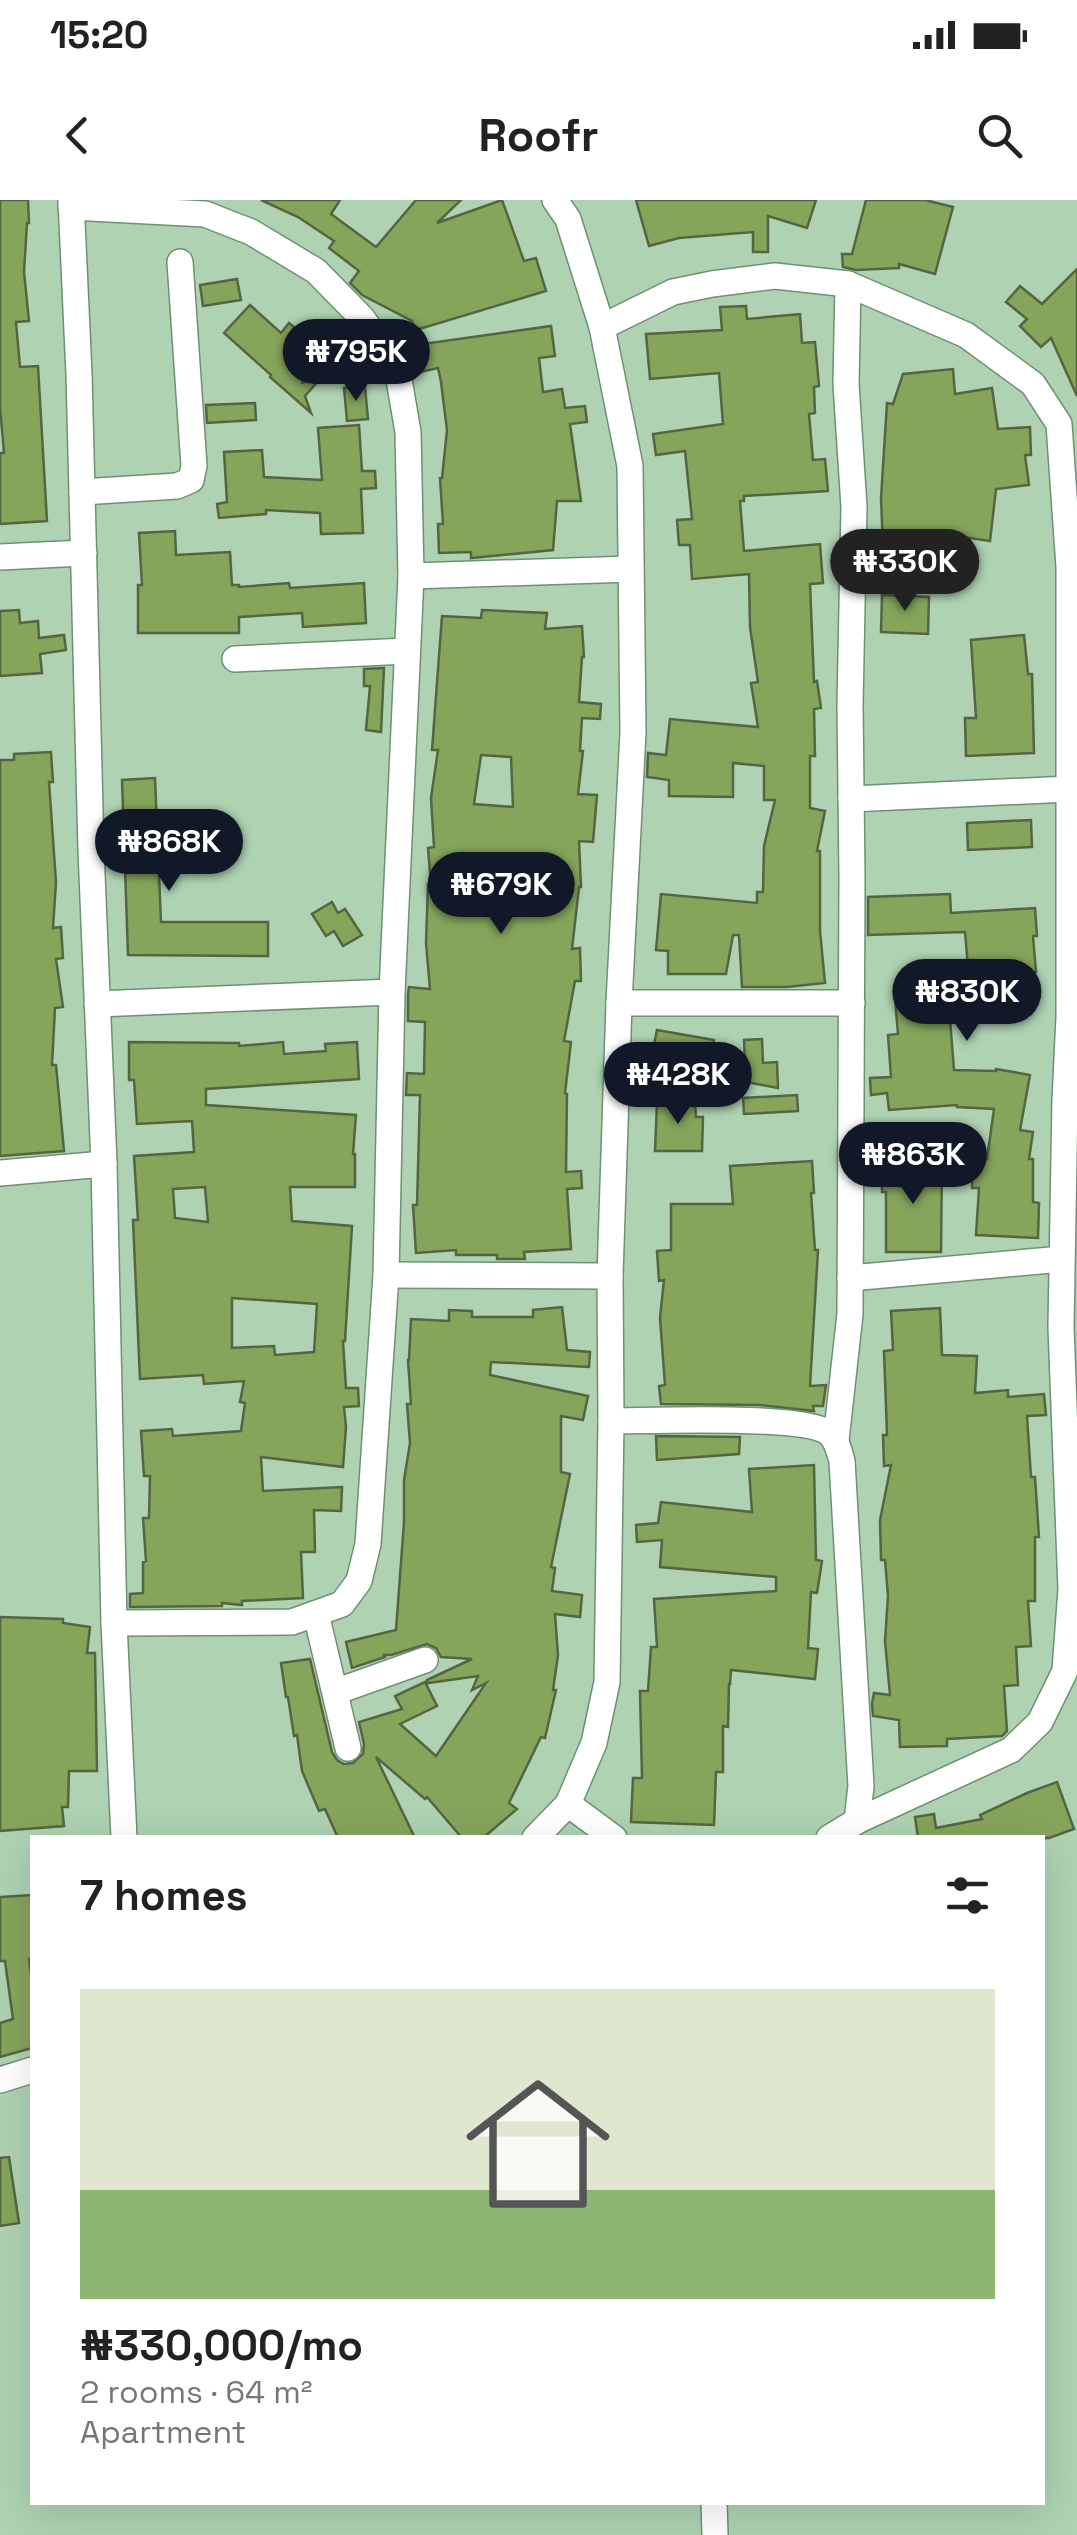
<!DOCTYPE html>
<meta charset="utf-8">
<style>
:root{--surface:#fff;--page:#f6f6f6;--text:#222;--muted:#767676;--accent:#111827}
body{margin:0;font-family:"Space Grotesk",sans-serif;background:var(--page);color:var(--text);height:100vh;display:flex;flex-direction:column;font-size:38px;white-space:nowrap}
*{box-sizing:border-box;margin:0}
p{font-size:32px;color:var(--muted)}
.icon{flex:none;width:55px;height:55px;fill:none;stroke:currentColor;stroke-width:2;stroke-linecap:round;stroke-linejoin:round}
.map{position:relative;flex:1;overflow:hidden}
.panel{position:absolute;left:30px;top:1635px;width:1015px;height:670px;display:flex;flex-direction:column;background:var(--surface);border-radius:0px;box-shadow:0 10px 40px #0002}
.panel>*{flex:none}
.price{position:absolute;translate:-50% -85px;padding:0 22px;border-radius:35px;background:var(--accent);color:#fff;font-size:32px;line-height:65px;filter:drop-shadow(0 2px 5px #0008)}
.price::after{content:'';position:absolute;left:50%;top:60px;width:30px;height:22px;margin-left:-15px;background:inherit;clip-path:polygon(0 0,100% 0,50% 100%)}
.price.on{background:#222;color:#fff}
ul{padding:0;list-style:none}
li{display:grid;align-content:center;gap:20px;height:530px;padding:0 50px}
li span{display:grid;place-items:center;height:310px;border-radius:0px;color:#555}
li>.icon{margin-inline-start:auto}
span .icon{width:180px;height:180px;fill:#fffc;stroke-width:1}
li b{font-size:42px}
h2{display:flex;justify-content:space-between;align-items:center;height:120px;padding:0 50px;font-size:42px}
.status{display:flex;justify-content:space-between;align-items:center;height:70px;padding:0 50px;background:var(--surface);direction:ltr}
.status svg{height:28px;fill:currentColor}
header{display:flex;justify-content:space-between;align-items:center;height:130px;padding:0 50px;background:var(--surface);font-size:45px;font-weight:700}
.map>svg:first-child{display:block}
.building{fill:#85a55b;stroke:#556542;stroke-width:2.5;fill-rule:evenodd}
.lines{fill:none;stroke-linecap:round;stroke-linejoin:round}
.minor-casing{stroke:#6f9073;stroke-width:28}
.minor{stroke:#fff;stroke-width:25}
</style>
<div class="status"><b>15:20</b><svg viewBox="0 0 49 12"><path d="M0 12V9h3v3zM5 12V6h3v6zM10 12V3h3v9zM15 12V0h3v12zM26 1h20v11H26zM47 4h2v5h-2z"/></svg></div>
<header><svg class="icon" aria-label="back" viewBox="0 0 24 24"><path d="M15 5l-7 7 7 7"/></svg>Roofr<svg class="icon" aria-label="search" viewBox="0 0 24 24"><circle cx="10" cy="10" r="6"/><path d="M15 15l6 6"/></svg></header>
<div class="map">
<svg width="1077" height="2335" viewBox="0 0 1077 2335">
<rect width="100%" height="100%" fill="#aed2b2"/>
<g class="building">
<path d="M 0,0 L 28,0 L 29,23 L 27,23 L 24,72 L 29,121 L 16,122 L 20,167 L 38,166 L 47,321 L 0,324 L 0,253 L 4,253 L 0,207 Z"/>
<path d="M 261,0 L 340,0 L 331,14 L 376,47 L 416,0 L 461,0 L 437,23 L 502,0 L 524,61 L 536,58 L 546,91 L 416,130 L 412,121 L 362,95 L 350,83 L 359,71 L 329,48 L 334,41 L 298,17 Z"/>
<path d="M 636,0 L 816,0 L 807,28 L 768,16 L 768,52 L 753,52 L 753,32 L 679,38 L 649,46 Z"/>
<path d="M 866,0 L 925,0 L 953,7 L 935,74 L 899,64 L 899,68 L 856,70 L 843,67 L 842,54 L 852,54 Z"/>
<path d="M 1077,69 L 1077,196 L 1051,138 L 1041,147 L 1020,126 L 1027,119 L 1006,102 L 1020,86 L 1042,104 Z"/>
<path d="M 237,79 L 241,100 L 203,106 L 200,85 Z"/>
<path d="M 250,105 L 281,133 L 289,123 L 303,134 L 294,146 L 323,171 L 301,183 L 320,179 L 305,196 L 311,213 L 270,177 L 271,175 L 224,133 Z"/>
<path d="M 746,106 L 747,119 L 800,114 L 802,143 L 815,142 L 819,186 L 814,187 L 815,213 L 809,214 L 813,260 L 825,259 L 828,291 L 744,296 L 744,301 L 740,301 L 744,351 L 820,344 L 823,383 L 810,384 L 814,482 L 817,481 L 821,508 L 814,509 L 815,556 L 810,556 L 810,608 L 825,611 L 817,651 L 820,651 L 820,731 L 825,783 L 787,787 L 742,787 L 739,735 L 733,735 L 726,774 L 668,774 L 668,751 L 656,750 L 661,694 L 757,703 L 757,692 L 763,692 L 764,646 L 775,600 L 764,600 L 764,566 L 733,563 L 733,597 L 669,596 L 669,580 L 647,577 L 648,553 L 666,555 L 670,519 L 758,527 L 751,483 L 758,482 L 750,427 L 749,374 L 692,379 L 690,345 L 679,345 L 677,320 L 692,319 L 685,251 L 656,255 L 653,234 L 723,224 L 719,173 L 650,179 L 646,134 L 722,130 L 720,107 Z"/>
<path d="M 551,126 L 555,156 L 539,158 L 543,192 L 562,189 L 565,208 L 585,206 L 587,222 L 570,224 L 581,301 L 557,301 L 553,350 L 471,358 L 471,352 L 439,353 L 438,324 L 443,324 L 440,278 L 442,278 L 447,230 L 441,182 L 438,168 L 416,173 L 412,158 L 428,155 L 423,144 Z"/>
<path d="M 953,169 L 955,194 L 992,188 L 998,229 L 1030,227 L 1031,255 L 1025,255 L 1029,285 L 996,289 L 990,341 L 950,335 L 951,346 L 883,349 L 881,298 L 887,203 L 893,204 L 903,174 Z"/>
<path d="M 365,187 L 368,219 L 347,221 L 344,188 Z"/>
<path d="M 255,203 L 256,220 L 207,223 L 206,205 Z"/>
<path d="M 359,225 L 362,271 L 375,271 L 376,288 L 361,289 L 363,333 L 321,334 L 320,313 L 266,310 L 266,314 L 219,318 L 217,304 L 227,302 L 224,252 L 262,250 L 264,277 L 322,280 L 318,228 Z"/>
<path d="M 175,331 L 176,355 L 230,352 L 232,385 L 239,385 L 239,387 L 289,383 L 290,388 L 364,383 L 366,423 L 303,427 L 302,413 L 239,417 L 239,433 L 138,433 L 138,385 L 142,385 L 139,333 Z"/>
<path d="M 882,395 L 929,397 L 928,434 L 881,432 Z"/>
<path d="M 19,410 L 20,423 L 38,421 L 39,438 L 64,435 L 66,450 L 40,454 L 42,473 L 0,476 L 0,411 Z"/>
<path d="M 482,410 L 547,413 L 545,429 L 582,426 L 584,457 L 582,457 L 579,502 L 601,504 L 600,519 L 582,518 L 580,551 L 583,551 L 578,594 L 597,595 L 593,642 L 579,641 L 581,687 L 579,687 L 572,749 L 580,748 L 581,781 L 575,781 L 564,841 L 571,842 L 565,893 L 567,894 L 566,972 L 581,971 L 582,988 L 567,989 L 571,1049 L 524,1052 L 525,1059 L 497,1059 L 497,1055 L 456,1055 L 456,1050 L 416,1053 L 413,1005 L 417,1005 L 420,895 L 406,895 L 407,873 L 424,874 L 425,822 L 408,821 L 408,794 L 409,787 L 430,789 L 426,743 L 428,684 L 431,684 L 428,648 L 434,647 L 431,598 L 438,550 L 432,550 L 442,416 L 481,418 ZM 481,555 L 511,557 L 513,607 L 474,604 Z"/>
<path d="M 1024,435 L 1028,474 L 1032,474 L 1034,553 L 966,556 L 965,518 L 976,518 L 971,440 Z"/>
<path d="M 384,468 L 381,532 L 366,530 L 370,486 L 364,486 L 364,469 Z"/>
<path d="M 51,552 L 53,582 L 49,582 L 56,682 L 53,728 L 61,727 L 63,758 L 56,759 L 63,807 L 55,808 L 52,865 L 56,865 L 64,951 L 0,956 L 0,560 L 14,560 L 14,554 Z"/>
<path d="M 155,578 L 161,722 L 268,722 L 268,756 L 128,755 L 122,580 Z"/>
<path d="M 1031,620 L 1032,647 L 968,650 L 967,623 Z"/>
<path d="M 950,694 L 951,713 L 1035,708 L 1037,736 L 1033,736 L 1036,772 L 1028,772 L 1031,814 L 950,819 L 954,870 L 996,871 L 996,869 L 1030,875 L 1020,930 L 1033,932 L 1029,959 L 1033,959 L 1033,1002 L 1039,1003 L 1038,1038 L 976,1035 L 979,988 L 972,988 L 972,959 L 987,959 L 994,909 L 957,907 L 957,905 L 889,910 L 887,893 L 871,895 L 870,878 L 891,877 L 888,835 L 898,834 L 894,786 L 969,780 L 965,732 L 868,735 L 868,697 Z"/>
<path d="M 332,702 L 338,713 L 345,709 L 362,735 L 343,746 L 334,731 L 326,736 L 312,714 Z"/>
<path d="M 657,830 L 714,840 L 708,875 L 650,865 Z"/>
<path d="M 762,839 L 763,863 L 777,862 L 778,888 L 746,882 L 744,840 Z"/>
<path d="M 129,842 L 239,843 L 239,846 L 283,842 L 284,854 L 326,851 L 325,844 L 357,842 L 359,879 L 206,889 L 206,905 L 356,915 L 353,954 L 355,954 L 355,987 L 290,987 L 292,1021 L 352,1026 L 345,1141 L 343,1141 L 346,1188 L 358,1188 L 359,1206 L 344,1207 L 346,1227 L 343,1267 L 261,1257 L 263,1291 L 342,1287 L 341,1311 L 314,1310 L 315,1352 L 301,1352 L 303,1398 L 242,1401 L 242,1405 L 222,1403 L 222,1406 L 130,1407 L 130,1394 L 143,1393 L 143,1362 L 146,1361 L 143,1318 L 149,1318 L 150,1276 L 144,1276 L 141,1231 L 172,1229 L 173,1236 L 241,1231 L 245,1203 L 240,1202 L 244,1181 L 204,1184 L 203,1175 L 140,1179 L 133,1020 L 138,1020 L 134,956 L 194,952 L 192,921 L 137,924 L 134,880 L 129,880 ZM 205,987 L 208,1022 L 175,1018 L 173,989 ZM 232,1098 L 317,1104 L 314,1152 L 275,1155 L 274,1146 L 232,1148 Z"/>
<path d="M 797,895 L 798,911 L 744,914 L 743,898 Z"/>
<path d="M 695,901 L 696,917 L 703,917 L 702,951 L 655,951 L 657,903 Z"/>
<path d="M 812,961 L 814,993 L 811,993 L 815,1050 L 818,1050 L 810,1186 L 826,1185 L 823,1206 L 813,1206 L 814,1211 L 760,1205 L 661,1204 L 659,1186 L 665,1185 L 660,1118 L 664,1080 L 659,1081 L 657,1051 L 671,1050 L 671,1004 L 733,1004 L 730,966 Z"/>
<path d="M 882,964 L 942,964 L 941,1052 L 886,1052 L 886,992 L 882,992 Z"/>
<path d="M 562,1107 L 567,1150 L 590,1152 L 589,1167 L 491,1162 L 490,1175 L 588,1196 L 583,1220 L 561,1216 L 561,1272 L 570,1274 L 551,1367 L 555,1368 L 552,1391 L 582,1395 L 580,1417 L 555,1414 L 558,1455 L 553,1490 L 556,1490 L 545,1538 L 541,1537 L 509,1603 L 517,1609 L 483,1638 L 462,1638 L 427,1597 L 425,1599 L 376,1557 L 415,1638 L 338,1638 L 325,1609 L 319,1611 L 302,1571 L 297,1535 L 294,1536 L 288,1497 L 286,1497 L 281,1463 L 310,1459 L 332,1552 L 337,1560 L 344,1564 L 353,1563 L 363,1554 L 364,1544 L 359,1522 L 402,1509 L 395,1496 L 425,1482 L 437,1506 L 400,1524 L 436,1556 L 486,1483 L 472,1490 L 478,1476 L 428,1483 L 427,1480 L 472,1459 L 441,1457 L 436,1448 L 427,1444 L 391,1455 L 384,1455 L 385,1457 L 352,1468 L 346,1442 L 396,1430 L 404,1322 L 404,1280 L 410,1243 L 407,1204 L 411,1204 L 408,1160 L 409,1160 L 411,1119 L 449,1121 L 449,1110 L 472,1111 L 472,1117 L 533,1117 L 533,1110 Z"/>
<path d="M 940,1108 L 942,1155 L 977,1156 L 975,1193 L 1008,1190 L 1008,1197 L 1044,1194 L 1046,1215 L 1027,1216 L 1031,1277 L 1035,1277 L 1039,1337 L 1035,1337 L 1035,1401 L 1028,1401 L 1031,1446 L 1016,1447 L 1018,1485 L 1004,1486 L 1007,1531 L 1002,1536 L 947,1539 L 947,1546 L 900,1547 L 899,1520 L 873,1516 L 872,1503 L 874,1493 L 890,1495 L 885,1441 L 888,1396 L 885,1360 L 881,1360 L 880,1320 L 891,1265 L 884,1266 L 883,1235 L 887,1235 L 884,1151 L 893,1150 L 891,1111 Z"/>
<path d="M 656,1236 L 740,1237 L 739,1254 L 657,1260 Z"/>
<path d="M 814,1265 L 816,1360 L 822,1361 L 817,1393 L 811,1392 L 808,1448 L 818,1449 L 815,1479 L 731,1470 L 730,1484 L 729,1484 L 728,1527 L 723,1526 L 723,1572 L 716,1572 L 714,1625 L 631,1622 L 633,1578 L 642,1578 L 640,1491 L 648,1491 L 651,1447 L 657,1447 L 654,1399 L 776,1391 L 776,1377 L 660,1367 L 662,1340 L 637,1342 L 636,1325 L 658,1323 L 661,1302 L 752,1312 L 749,1269 Z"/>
<path d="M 0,1417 L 63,1419 L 63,1423 L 90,1427 L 87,1453 L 95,1453 L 97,1571 L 69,1571 L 68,1607 L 62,1607 L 64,1626 L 0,1631 Z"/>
<path d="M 1057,1582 L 1074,1629 L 1049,1638 L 918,1638 L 915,1617 L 934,1614 L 936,1628 L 982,1619 L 980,1615 L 1027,1593 Z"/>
<path d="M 32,1695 L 32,1759 L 29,1759 L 32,1782 L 32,1848 L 0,1857 L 0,1823 L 13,1819 L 5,1761 L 0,1761 L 0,1697 Z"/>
<path d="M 9,1957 L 19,2023 L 0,2026 L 0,1958 Z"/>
</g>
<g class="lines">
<g class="minor-casing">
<g id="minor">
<path d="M 71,0 L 79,174 L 91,650 L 104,964 L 114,1423 L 124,1638"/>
<path d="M 71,7 L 205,14 L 251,32 L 316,71 L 362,118 L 397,168 L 408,232 L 411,376 L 392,792 L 386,1075 L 368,1344 L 359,1381 L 342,1404 L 292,1422 L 114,1423"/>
<path d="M 602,127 L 673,92 L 712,84 L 775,76 L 848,84 L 966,135 L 1033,184 L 1059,224 L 1069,367 L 1069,817 L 1065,900 L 1061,1127 L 1071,1389 L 1065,1471 L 1040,1522 L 1011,1550 L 857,1621"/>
<path d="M 82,292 L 177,286 L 191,280 L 194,266 L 180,62"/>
<path d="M 0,357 L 84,353"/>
<path d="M 411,376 L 631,369"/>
<path d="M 235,459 L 407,451"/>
<path d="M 851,599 L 1069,589"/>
<path d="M 619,803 L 852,803"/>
<path d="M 97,804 L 392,792"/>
<path d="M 0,973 L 104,964"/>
<path d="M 386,1075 L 610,1076"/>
<path d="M 850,1078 L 1062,1059"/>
<path d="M 611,1221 C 649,1221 804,1214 829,1233 C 837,1240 839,1251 842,1261 L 861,1586 L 857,1621 L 829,1638"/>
<path d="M 836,1240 L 850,1114 L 852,677 L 850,505 L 854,307 L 846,184 L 848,84"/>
<path d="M 316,1414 L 348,1548"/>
<path d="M 335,1492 L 425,1460"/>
<path d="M 568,1604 L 614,1638"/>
<path d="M 535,1638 L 568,1604 L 594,1543 L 607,1482 L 611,1221 L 610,1076 L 619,803 L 633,532 L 630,266 L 602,127 L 568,19 L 555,0"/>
<path d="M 0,1880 L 32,1870"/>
<path d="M 714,2302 L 715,2335"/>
</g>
</g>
<use href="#minor" class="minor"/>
</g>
</svg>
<b class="price" style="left:356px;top:204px">₦795K</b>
<b class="price on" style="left:905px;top:414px">₦330K</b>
<b class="price" style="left:169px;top:694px">₦868K</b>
<b class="price" style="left:501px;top:737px">₦679K</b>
<b class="price" style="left:967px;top:844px">₦830K</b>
<b class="price" style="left:678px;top:927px">₦428K</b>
<b class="price" style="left:913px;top:1007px">₦863K</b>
<section class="panel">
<h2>7 homes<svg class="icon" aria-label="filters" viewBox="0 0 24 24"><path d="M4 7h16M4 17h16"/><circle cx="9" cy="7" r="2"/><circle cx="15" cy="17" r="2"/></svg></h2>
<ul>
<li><span style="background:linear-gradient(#dfe7d0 65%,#8fb573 0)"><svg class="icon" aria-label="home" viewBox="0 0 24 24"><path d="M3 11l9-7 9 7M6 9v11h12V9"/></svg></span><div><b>₦330,000/mo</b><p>2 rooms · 64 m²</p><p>Apartment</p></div></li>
</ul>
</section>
</div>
